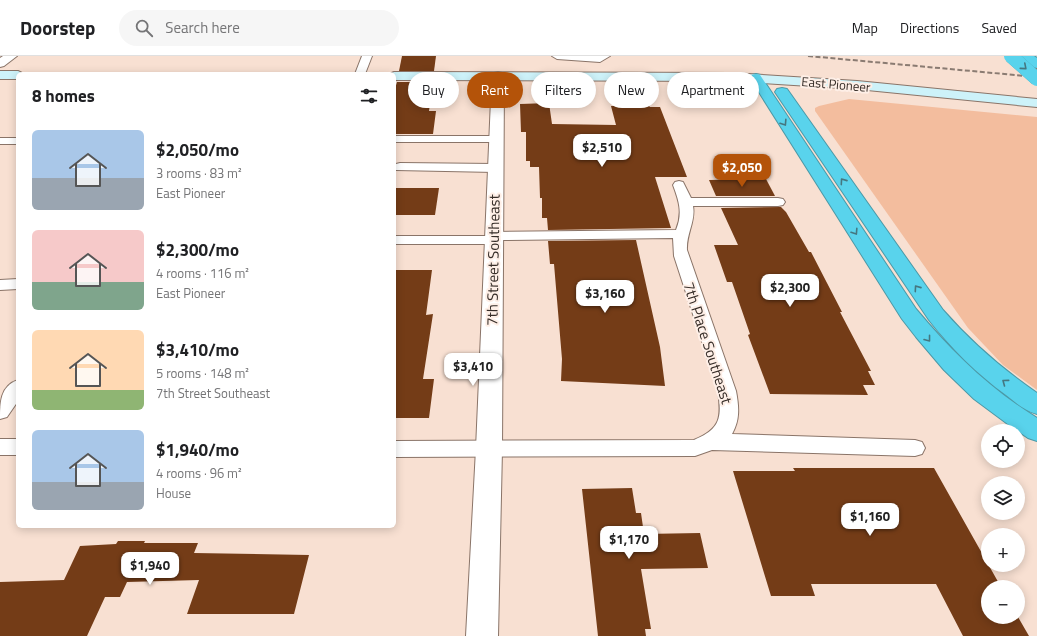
<!DOCTYPE html>
<meta charset="utf-8">
<style>
:root{--surface:#fff;--page:#f6f6f6;--text:#202124;--muted:#757577;--line:#e0e0e0;--accent:#b45309}
body{margin:0;font-family:"Titillium Web",sans-serif;background:var(--page);color:var(--text);height:100vh;display:flex;flex-direction:column;font-size:15px;white-space:nowrap}
*{box-sizing:border-box;margin:0}
p{font-size:13px;color:var(--muted)}
.icon{flex:none;width:22px;height:22px;fill:none;stroke:currentColor;stroke-width:2;stroke-linecap:round;stroke-linejoin:round}
.map{position:relative;flex:1;overflow:hidden}
.details{position:absolute;left:16px;top:16px;width:380px;height:456px;display:flex;flex-direction:column;background:var(--surface);border-radius:6px;box-shadow:0 2px 10px #0003}
.details>*{flex:none}
.top-card{position:absolute;left:408px;top:16px;width:380px;height:36px;display:flex;gap:8px}
.buttons{position:absolute;left:981px;top:368px;display:grid;gap:8px}
.buttons a{display:grid;place-items:center;width:44px;height:44px;border-radius:50%;background:var(--surface);box-shadow:0 2px 10px #0003;font-size:20px}
.price{position:absolute;translate:-50% -34px;padding:0 9px;border-radius:8px;background:#fff;color:#222;font-size:13px;line-height:26px;filter:drop-shadow(0 1px 2px #0008)}
.price::after{content:'';position:absolute;left:50%;top:24px;width:12px;height:9px;margin-left:-6px;background:inherit;clip-path:polygon(0 0,100% 0,50% 100%)}
.price.selected{background:var(--accent);color:#fff}
ul{padding:0;list-style:none}
li{display:flex;align-items:center;gap:12px;height:100px;padding:0 16px}
li span{display:grid;place-items:center;flex:none;width:112px;height:80px;border-radius:6px;color:#555}
li>.icon{margin-inline-start:auto}
span .icon{width:48px;height:48px;fill:#fffc;stroke-width:1}
li b{font-size:17px}
h2{display:flex;justify-content:space-between;align-items:center;height:48px;padding:0 16px;font-size:17px}
.chip{padding:0 14px;border-radius:18px;background:var(--surface);box-shadow:0 2px 10px #0003;font-size:14px;line-height:36px}
.chip.selected{background:var(--accent);color:#fff}
header{display:flex;align-items:center;gap:24px;box-sizing:border-box;height:56px;padding:0 20px;background:var(--surface);border-bottom:1px solid var(--line)}
header strong{font-size:19px}
nav{display:flex;gap:22px;margin-inline-start:auto;font-size:14px}
.search{width:280px;height:36px;background:var(--page);display:flex;align-items:center;gap:10px;box-sizing:border-box;padding:0 14px;border-radius:22px;color:var(--muted);font-size:15px}
.map>svg:first-child{display:block}
.green{fill:#f3bd9e}
.building{fill:#743c17}
.lines{fill:none;stroke-linecap:round;stroke-linejoin:round}
.lane-casing{stroke:#8a7468;stroke-width:2}
.street-casing{stroke:#8a7468;stroke-width:2}
.secondary-casing{stroke:#8a7468;stroke-width:2}
.highway-casing{stroke:#4c99a7;stroke-width:2}
.lane{fill:#fff;fill-rule:evenodd}
.street{fill:#fff;fill-rule:evenodd}
.secondary{fill:#cdf2f9;fill-rule:evenodd}
.highway{fill:#59d3ec;fill-rule:evenodd}
.rail{stroke:#8a7b72;stroke-width:2;stroke-dasharray:5 2.5;stroke-linecap:butt}
.highway-bridge-casing{stroke:#4c99a7;stroke-width:14;stroke-linecap:butt}
.highway-bridge{stroke:#59d3ec;stroke-width:14}
.oneway{stroke:#457780}
.labels{text-anchor:middle;dominant-baseline:central;stroke-width:4;stroke-linejoin:round;paint-order:stroke}
.far-street-label{font-size:13px;fill:#352c27;stroke:#feefe7}
.street-label{font-size:15px;fill:#352c27;stroke:#feefe7}
</style>
<header>
<strong>Doorstep</strong>
<div class="search"><svg class="icon" aria-label="search" viewBox="0 0 24 24"><circle cx="10" cy="10" r="6"/><path d="M15 15l6 6"/></svg>Search here</div>
<nav><a>Map</a><a>Directions</a><a>Saved</a></nav>
</header>
<div class="map">
<svg width="1037" height="580" viewBox="0 0 1037 580">
<rect width="100%" height="100%" fill="#f8e0d2"/>
<path class="green" d="M 849,43 L 1037,61 L 1037,334 L 1003,309 L 968,272 L 815,55 L 815,52 L 819,50 Z"/>
<g class="building">
<path d="M 402,0 L 436,0 L 434,15 L 399,15 Z"/>
<path d="M 397,26 L 433,26 L 429,55 L 436,55 L 433,78 L 394,78 L 394,36 Z"/>
<path d="M 549,47 L 552,68 L 616,69 L 611,50 L 650,50 L 649,51 L 660,51 L 687,121 L 655,121 L 671,172 L 548,174 L 547,162 L 542,162 L 542,142 L 540,142 L 539,111 L 530,111 L 530,105 L 526,105 L 526,76 L 521,76 L 520,48 Z"/>
<path d="M 766,123 L 775,140 L 716,140 L 709,124 Z"/>
<path d="M 394,132 L 439,132 L 435,159 L 394,159 Z"/>
<path d="M 781,151 L 786,156 L 809,196 L 811,196 L 842,256 L 840,256 L 871,315 L 868,315 L 875,329 L 863,329 L 868,339 L 770,338 L 748,279 L 750,278 L 732,226 L 727,226 L 714,189 L 738,189 L 721,152 Z"/>
<path d="M 636,184 L 660,291 L 665,330 L 561,325 L 562,303 L 554,208 L 550,208 L 548,185 Z"/>
<path d="M 394,214 L 432,214 L 426,259 L 433,258 L 423,323 L 434,323 L 429,362 L 394,362 Z"/>
<path d="M 793,412 L 934,412 L 1001,531 L 988,531 L 988,561 L 1018,561 L 1029,580 L 963,580 L 936,528 L 811,528 L 815,540 L 771,540 L 733,415 L 795,415 Z"/>
<path d="M 632,432 L 636,457 L 641,457 L 644,478 L 700,477 L 708,512 L 641,513 L 651,573 L 645,573 L 646,580 L 598,580 L 582,433 Z"/>
<path d="M 118,485 L 145,485 L 144,487 L 198,487 L 194,497 L 309,499 L 294,558 L 187,558 L 199,524 L 127,526 L 120,541 L 105,541 L 87,580 L 0,580 L 0,526 L 64,524 L 80,490 L 116,488 Z"/>
</g>
<g class="lines">
<g class="lane-casing">
<g id="lane">
<path d="M 362,0 L 372,0 L 365,18 L 355,18 Z"/>
<path d="M 552,0 L 610,0 L 600,6 L 557,3 Z"/>
<path d="M 394,80 L 495,80 L 499,81 L 501,83 L 499,85 L 495,86 L 394,86 Z"/>
<rect x="0" y="82" width="18" height="6"/>
<path d="M 400,107 L 495,108 L 499,109 L 501,112 L 499,115 L 495,116 L 396,114 L 394,111 L 396,108 Z"/>
<path d="M 679,125 L 683,126 L 691,142 L 778,142 L 783,143 L 785,146 L 783,149 L 778,150 L 693,150 C 696,165 686,178 687,194 L 736,335 C 739,351 740,364 732,378 L 915,384 L 922,386 L 925,392 L 922,398 L 915,400 L 712,394 L 695,400 L 394,401 L 394,385 L 694,384 C 721,373 722,361 718,335 L 674,200 L 673,182 L 500,184 L 498,187 L 493,188 L 394,188 L 394,180 L 487,180 L 489,177 L 494,176 L 676,174 C 683,157 679,145 673,129 L 675,126 Z"/>
<path d="M 18,223 L 18,233 L 0,234 L 0,224 Z"/>
<path d="M 18,324 L 18,345 L 7,361 L 0,363 C 0,347 0,330 18,324 Z"/>
<rect x="0" y="383" width="18" height="16"/>
</g>
</g>
<g class="street-casing">
<g id="street">
<path d="M 3,0 L 17,0 L 4,10 L 0,11 L 0,2 Z"/>
<path d="M 498,16 L 502,17 L 504,20 L 502,393 L 498,580 L 466,580 L 476,393 L 492,20 L 494,17 Z"/>
</g>
</g>
<g class="secondary-casing">
<g id="secondary">
<path d="M 0,15 L 18,15 L 24,18 L 18,18 L 18,23 L 0,23 Z"/>
<path d="M 394,16 L 732,17 L 857,25 L 1037,43 L 1037,51 L 857,33 L 732,25 L 394,24 L 394,18 L 389,18 Z"/>
</g>
</g>
<g class="highway-casing">
<g id="highway">
<path d="M 1021,0 L 1034,0 L 1037,2 L 1037,12 L 1033,11 Z"/>
<path d="M 756,18 L 760,19 L 916,253 C 952,296 990,333 1037,362 L 1037,385 L 1028,382 L 1009,369 L 974,343 L 944,314 L 916,281 L 902,263 L 750,22 L 752,19 Z"/>
<path d="M 782,32 L 787,33 L 943,254 C 971,286 1002,313 1037,337 L 1037,358 C 1025,355 1016,347 1006,339 C 977,318 951,292 929,264 L 775,36 L 777,33 Z"/>
</g>
</g>
<use href="#lane" class="lane"/>
<use href="#street" class="street"/>
<use href="#secondary" class="secondary"/>
<use href="#highway" class="highway"/>
<g class="rail">
<path d="M 808,0 L 1037,21"/>
<path d="M 1035,13 L 1037,13"/>
</g>
<g class="highway-bridge-casing">
<path id="highway-bridge" d="M 1011,0 L 1037,23"/>
</g>
<use href="#highway-bridge" class="highway-bridge"/>
</g>
<defs><path id="oneway-chevron" d="M-2-3.5L2.5 0L-2 3.5" fill="none" stroke-width="1.6" stroke-linecap="round" stroke-linejoin="round"/></defs>
<g class="oneway">
<use href="#oneway-chevron" transform="translate(1024 11) rotate(41)"/>
<use href="#oneway-chevron" transform="translate(784 67) rotate(57)"/>
<use href="#oneway-chevron" transform="translate(843 125) rotate(-125)"/>
<use href="#oneway-chevron" transform="translate(855 176) rotate(57)"/>
<use href="#oneway-chevron" transform="translate(917 232) rotate(-125)"/>
<use href="#oneway-chevron" transform="translate(928 283) rotate(52)"/>
<use href="#oneway-chevron" transform="translate(1005 326) rotate(-143)"/>
</g>
<g class="labels">
<g class="far-street-label">
<text transform="translate(836 28) rotate(5)">East Pioneer</text>
</g>
<g class="street-label">
<text transform="translate(493 204) rotate(-89)">7th Street Southeast</text>
<text transform="translate(708 287) rotate(72)">7th Place Southeast</text>
</g>
</g>
</svg>
<div class="buttons">
<a><svg class="icon" aria-label="locate" viewBox="0 0 24 24"><circle cx="12" cy="12" r="6"/><path d="M12 2v4M12 18v4M2 12h4M18 12h4"/></svg></a>
<a><svg class="icon" aria-label="layers" viewBox="0 0 24 24"><path d="M12 4l9 5-9 5-9-5zM3 14l9 5 9-5"/></svg></a>
<a>+</a>
<a>−</a>
</div>
<b class="price" style="left:602px;top:112px">$2,510</b>
<b class="price selected" style="left:742px;top:132px">$2,050</b>
<b class="price" style="left:790px;top:252px">$2,300</b>
<b class="price" style="left:605px;top:258px">$3,160</b>
<b class="price" style="left:473px;top:331px">$3,410</b>
<b class="price" style="left:870px;top:481px">$1,160</b>
<b class="price" style="left:629px;top:504px">$1,170</b>
<b class="price" style="left:150px;top:530px">$1,940</b>
<div class="top-card">
<a class="chip">Buy</a>
<a class="chip selected">Rent</a>
<a class="chip">Filters</a>
<a class="chip">New</a>
<a class="chip">Apartment</a>
</div>
<section class="details">
<h2>8 homes<svg class="icon" aria-label="filters" viewBox="0 0 24 24"><path d="M4 7h16M4 17h16"/><circle cx="9" cy="7" r="2"/><circle cx="15" cy="17" r="2"/></svg></h2>
<ul>
<li><span style="background:linear-gradient(#a9c7e8 60%,#9aa5b1 0)"><svg class="icon" aria-label="home" viewBox="0 0 24 24"><path d="M3 11l9-7 9 7M6 9v11h12V9"/></svg></span><div><b>$2,050/mo</b><p>3 rooms · 83 m²</p><p>East Pioneer</p></div></li>
<li><span style="background:linear-gradient(#f6c9c9 65%,#7fa58c 0)"><svg class="icon" aria-label="home" viewBox="0 0 24 24"><path d="M3 11l9-7 9 7M6 9v11h12V9"/></svg></span><div><b>$2,300/mo</b><p>4 rooms · 116 m²</p><p>East Pioneer</p></div></li>
<li><span style="background:linear-gradient(#ffd9b3 75%,#8fb573 0)"><svg class="icon" aria-label="home" viewBox="0 0 24 24"><path d="M3 11l9-7 9 7M6 9v11h12V9"/></svg></span><div><b>$3,410/mo</b><p>5 rooms · 148 m²</p><p>7th Street Southeast</p></div></li>
<li><span style="background:linear-gradient(#a9c7e8 65%,#9aa5b1 0)"><svg class="icon" aria-label="home" viewBox="0 0 24 24"><path d="M3 11l9-7 9 7M6 9v11h12V9"/></svg></span><div><b>$1,940/mo</b><p>4 rooms · 96 m²</p><p>House</p></div></li>
</ul>
</section>
</div>
